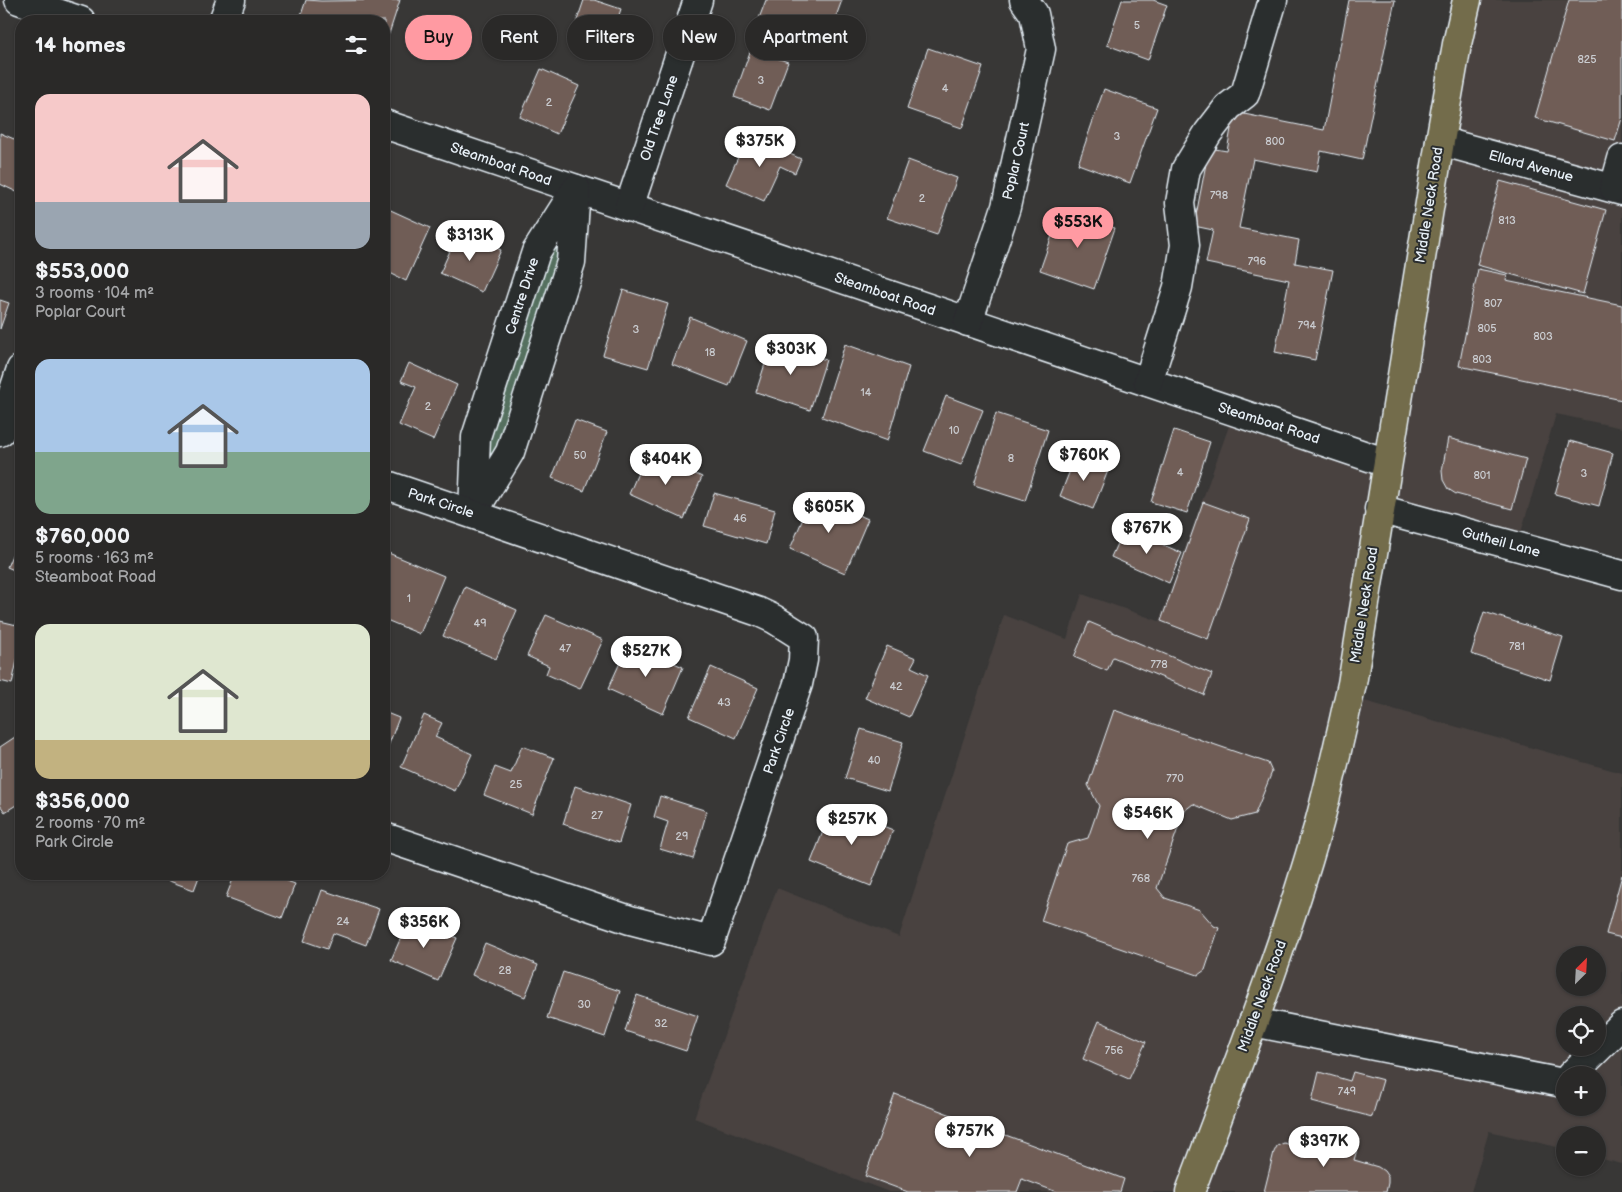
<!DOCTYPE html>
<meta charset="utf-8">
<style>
:root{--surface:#2a2928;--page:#363534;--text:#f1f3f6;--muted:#a5a6a8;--line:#464545;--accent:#ff9aa2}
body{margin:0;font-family:"Balsamiq Sans",sans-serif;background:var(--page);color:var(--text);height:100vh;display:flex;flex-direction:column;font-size:19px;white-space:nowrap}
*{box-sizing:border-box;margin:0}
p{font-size:16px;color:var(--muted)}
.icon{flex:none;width:28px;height:28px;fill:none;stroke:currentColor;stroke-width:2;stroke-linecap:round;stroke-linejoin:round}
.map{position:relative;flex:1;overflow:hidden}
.panel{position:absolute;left:15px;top:15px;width:375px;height:865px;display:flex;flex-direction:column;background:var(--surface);border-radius:20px;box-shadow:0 1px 4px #0004,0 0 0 1px var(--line)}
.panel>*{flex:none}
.hud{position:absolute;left:405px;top:15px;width:475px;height:45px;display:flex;gap:10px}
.needle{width:32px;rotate:24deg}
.controls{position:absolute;left:1556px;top:946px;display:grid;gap:10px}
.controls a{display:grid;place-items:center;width:50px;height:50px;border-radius:50%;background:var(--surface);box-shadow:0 1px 4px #0004,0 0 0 1px var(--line);font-size:25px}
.price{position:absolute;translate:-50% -42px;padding:0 11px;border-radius:18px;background:#fff;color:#222;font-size:16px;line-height:32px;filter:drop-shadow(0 1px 2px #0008)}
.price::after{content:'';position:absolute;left:50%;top:30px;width:15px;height:11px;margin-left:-8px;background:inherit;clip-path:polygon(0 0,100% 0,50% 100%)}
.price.selected{background:var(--accent);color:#111}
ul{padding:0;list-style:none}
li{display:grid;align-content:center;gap:10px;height:265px;padding:0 20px}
li span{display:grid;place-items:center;height:155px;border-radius:15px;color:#555}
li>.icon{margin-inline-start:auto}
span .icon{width:90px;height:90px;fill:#fffc;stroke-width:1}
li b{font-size:21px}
h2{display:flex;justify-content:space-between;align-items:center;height:60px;padding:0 20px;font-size:21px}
.pill{padding:0 18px;border-radius:22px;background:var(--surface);box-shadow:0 1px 4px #0004,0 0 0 1px var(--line);font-size:18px;line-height:45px}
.pill.selected{background:var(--accent);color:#111}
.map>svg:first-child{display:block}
.built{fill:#484240;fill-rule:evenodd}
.green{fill:#546f5e;stroke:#9eb0ab}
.building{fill:#6f5d57;stroke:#e8f1f8}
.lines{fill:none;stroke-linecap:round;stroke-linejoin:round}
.minor-casing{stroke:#e8f1f8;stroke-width:31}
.major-casing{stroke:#e8f1f8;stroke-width:31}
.minor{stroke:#2a2d2e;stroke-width:28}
.major{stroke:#736c4b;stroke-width:28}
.labels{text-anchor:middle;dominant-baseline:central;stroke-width:4;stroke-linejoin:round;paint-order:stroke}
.number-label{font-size:11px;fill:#caccd0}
.street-label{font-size:14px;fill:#e8f1f8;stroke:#2a2d2e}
</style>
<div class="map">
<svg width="1622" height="1192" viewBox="0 0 1622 1192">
<rect width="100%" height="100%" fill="#383736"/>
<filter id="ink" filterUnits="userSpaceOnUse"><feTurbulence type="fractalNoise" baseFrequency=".02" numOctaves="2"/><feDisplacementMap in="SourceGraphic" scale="10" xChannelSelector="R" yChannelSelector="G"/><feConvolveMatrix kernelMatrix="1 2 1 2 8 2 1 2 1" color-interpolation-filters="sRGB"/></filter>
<g filter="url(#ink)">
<path class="built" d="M 1467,0 L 1622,0 L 1622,428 L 1556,414 L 1517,546 L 1379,509 L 1350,697 L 1622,773 L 1622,1164 L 1598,1158 L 1598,1135 L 1565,1135 L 1565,1149 L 1489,1131 L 1471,1192 L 889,1192 L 694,1118 L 777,888 L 899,937 L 1004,615 L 1067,639 L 1082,594 L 1159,621 L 1234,412 L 1386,463 ZM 1565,955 L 1598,955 L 1598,988 L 1565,988 ZM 1565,1015 L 1598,1015 L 1598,1048 L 1565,1048 ZM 1565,1075 L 1598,1075 L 1598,1108 L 1565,1108 Z"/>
<path class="green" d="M 568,214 L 565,260 L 504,450 L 480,492 L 484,438 L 545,254 Z"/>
<g class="building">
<path d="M 306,0 L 321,1 L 400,0 L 387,40 L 384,39 L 384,21 L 299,21 Z"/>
<path d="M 584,0 L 594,0 L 621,9 L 605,57 L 569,44 Z"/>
<path d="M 766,0 L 842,0 L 826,44 L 758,21 Z"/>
<path d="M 1122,0 L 1153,0 L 1167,5 L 1148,60 L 1107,45 Z"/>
<path d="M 1349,0 L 1395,0 L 1362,160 L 1321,151 L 1317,172 L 1253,159 L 1239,228 L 1299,240 L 1295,263 L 1333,270 L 1315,360 L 1275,352 L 1289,280 L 1206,263 L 1213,230 L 1194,226 L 1209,148 L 1227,151 L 1234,112 L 1324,130 Z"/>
<path d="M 1569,0 L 1622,0 L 1622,118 L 1615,141 L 1535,118 Z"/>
<path d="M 928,48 L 983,67 L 962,128 L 907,109 Z"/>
<path d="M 751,49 L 788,62 L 770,110 L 734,97 Z"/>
<path d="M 541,69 L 579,86 L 557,134 L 520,117 Z"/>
<path d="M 1104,89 L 1157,108 L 1130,183 L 1078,164 Z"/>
<path d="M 0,133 L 21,142 L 21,194 L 0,184 Z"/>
<path d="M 748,135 L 801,159 L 795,173 L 780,166 L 764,201 L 726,184 Z"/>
<path d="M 908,160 L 957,178 L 937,235 L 887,218 Z"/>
<path d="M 1500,181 L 1606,210 L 1583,294 L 1477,265 Z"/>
<path d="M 384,207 L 430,228 L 406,281 L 384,270 Z"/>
<path d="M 1061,210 L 1115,228 L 1094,289 L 1040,270 Z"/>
<path d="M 459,231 L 501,250 L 482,292 L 440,273 Z"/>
<path d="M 1478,269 L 1507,275 L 1506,281 L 1622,305 L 1622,400 L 1459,366 Z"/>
<path d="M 623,290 L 668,304 L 648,368 L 603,355 Z"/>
<path d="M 0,300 L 9,303 L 0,329 Z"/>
<path d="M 690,317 L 747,341 L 729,386 L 672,364 Z"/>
<path d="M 772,342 L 826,360 L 810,410 L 756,392 Z"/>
<path d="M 845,344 L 909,367 L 887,441 L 822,417 Z"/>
<path d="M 409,363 L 457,385 L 433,440 L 399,425 L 416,387 L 401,381 Z"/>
<path d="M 946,396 L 983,410 L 961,465 L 924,451 Z"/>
<path d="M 996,413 L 1048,430 L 1025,501 L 974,485 Z"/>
<path d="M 575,420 L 607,432 L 584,491 L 552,478 Z"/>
<path d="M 1174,430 L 1210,442 L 1187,513 L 1151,502 Z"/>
<path d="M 1448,438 L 1526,459 L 1512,509 L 1456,494 L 1448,489 L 1443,480 L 1442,471 Z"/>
<path d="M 1570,441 L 1613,453 L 1599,506 L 1555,494 Z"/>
<path d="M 647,452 L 702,477 L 684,519 L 629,494 Z"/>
<path d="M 1076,455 L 1109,468 L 1093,509 L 1060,496 Z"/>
<path d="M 714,493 L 775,510 L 766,544 L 704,526 Z"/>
<path d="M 813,495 L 868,519 L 845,573 L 790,549 Z"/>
<path d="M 1203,502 L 1250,519 L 1208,639 L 1161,621 Z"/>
<path d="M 1124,528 L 1182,553 L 1169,583 L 1111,557 Z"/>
<path d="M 21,534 L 21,573 L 7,567 Z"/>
<path d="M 386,552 L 444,576 L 420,634 L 384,619 L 384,557 Z"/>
<path d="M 465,587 L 517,610 L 496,659 L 443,636 Z"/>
<path d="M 1484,612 L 1563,637 L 1550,680 L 1471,654 Z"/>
<path d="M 546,615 L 603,640 L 580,689 L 546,674 L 549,666 L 527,656 Z"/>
<path d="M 0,621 L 21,626 L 21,642 L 12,684 L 0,681 Z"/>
<path d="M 1089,622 L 1212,674 L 1204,695 L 1113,657 L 1107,671 L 1074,657 Z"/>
<path d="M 629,643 L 683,667 L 663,714 L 608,689 Z"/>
<path d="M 887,646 L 916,658 L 911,667 L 928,675 L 909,717 L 865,698 Z"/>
<path d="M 711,667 L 758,688 L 736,738 L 689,717 Z"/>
<path d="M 1114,710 L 1268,763 L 1272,772 L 1255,814 L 1232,820 L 1193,804 L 1184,811 L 1157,888 L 1165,898 L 1200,910 L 1214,926 L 1219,928 L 1205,970 L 1198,975 L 1041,921 L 1067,844 L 1088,838 L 1099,806 L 1088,785 Z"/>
<path d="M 384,712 L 399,718 L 384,757 Z"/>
<path d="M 424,715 L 442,723 L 435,737 L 472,754 L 455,791 L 401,767 Z"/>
<path d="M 861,729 L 903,742 L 888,791 L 845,778 Z"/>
<path d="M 21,733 L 21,802 L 5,812 L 0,805 L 0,747 Z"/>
<path d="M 522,746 L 554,758 L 532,814 L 484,795 L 495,767 L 511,773 Z"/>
<path d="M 575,786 L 631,805 L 619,843 L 563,824 Z"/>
<path d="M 660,796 L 707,811 L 693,859 L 660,849 L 668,822 L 654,817 Z"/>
<path d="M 833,806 L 893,830 L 871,886 L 811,862 Z"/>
<path d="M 150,874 L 200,874 L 194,890 Z"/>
<path d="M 235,874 L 280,874 L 279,878 L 295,884 L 282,918 L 226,897 Z"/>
<path d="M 1622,875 L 1622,938 L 1606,934 Z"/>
<path d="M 322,890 L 379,909 L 366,945 L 333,933 L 327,949 L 304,941 Z"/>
<path d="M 410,917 L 457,938 L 438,981 L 391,960 Z"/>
<path d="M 485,943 L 538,965 L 525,997 L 472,975 Z"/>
<path d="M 563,972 L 620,991 L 605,1037 L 547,1018 Z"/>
<path d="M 637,995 L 698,1016 L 686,1051 L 625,1031 Z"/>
<path d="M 1099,1021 L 1146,1042 L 1129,1079 L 1083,1059 Z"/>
<path d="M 1319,1072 L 1350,1081 L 1353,1072 L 1383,1080 L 1372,1117 L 1312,1101 Z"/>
<path d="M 895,1094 L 1124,1179 L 1120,1192 L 1057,1192 L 1022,1179 L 1017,1192 L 908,1192 L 865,1176 Z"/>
<path d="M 1322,1129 L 1360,1139 L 1354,1160 L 1378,1167 L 1384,1171 L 1388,1177 L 1388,1183 L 1386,1192 L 1264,1192 L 1274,1152 L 1277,1146 L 1284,1143 L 1316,1151 Z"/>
</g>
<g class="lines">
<g class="minor-casing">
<g id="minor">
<path d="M 19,0 L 81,21"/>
<path d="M 223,21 L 231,0"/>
<path d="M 384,124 L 1387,463"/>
<path d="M 1440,141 L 1622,191"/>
<path d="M 1614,188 L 1622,159"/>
<path d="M 576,189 L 571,262 L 510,452 L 473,513 L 476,437 L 536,252 Z"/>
<path d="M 629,207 L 698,0"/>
<path d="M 968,322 L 1006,207 L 1041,49 L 1034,14 L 1024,0"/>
<path d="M 1148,382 L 1178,287 L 1185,245 L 1180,203 L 1186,169 L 1208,133 L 1228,107 L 1245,94 L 1273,0"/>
<path d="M 0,432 L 21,369"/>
<path d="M 384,484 L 759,612 L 774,619 L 804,638 L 803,660 L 798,684 L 711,941 L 630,920 L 384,837"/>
<path d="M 1379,509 L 1622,575"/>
<path d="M 1253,1022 L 1563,1083 L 1565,1081"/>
<path d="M 1571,1075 L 1622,1025"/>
</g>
</g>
<g class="major-casing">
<path id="major" d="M 1190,1192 C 1235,1071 1283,951 1318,827 C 1331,780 1341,732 1352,684 L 1440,141 L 1457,44 L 1467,0"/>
</g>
<use href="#minor" class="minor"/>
<use href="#major" class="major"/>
</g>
</g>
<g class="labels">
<g class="number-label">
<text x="1137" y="25">5</text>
<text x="1587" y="59">825</text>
<text x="761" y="80">3</text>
<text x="945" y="88">4</text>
<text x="549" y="102">2</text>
<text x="1117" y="136">3</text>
<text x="1275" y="141">800</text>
<text x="1219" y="195">798</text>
<text x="922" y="198">2</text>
<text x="1507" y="220">813</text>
<text x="1257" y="261">796</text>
<text x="1493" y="303">807</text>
<text x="1307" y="325">794</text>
<text x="1487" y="328">805</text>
<text x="636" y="329">3</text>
<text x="1543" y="336">803</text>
<text x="710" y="352">18</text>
<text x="1482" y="359">803</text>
<text x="866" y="392">14</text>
<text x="428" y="406">2</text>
<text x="954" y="430">10</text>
<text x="580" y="455">50</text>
<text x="1011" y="458">8</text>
<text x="1180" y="472">4</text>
<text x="1584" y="473">3</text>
<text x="1482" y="475">801</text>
<text x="740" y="518">46</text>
<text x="409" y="598">1</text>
<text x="480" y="623">49</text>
<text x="1517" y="646">781</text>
<text x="565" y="648">47</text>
<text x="1159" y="664">778</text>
<text x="896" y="686">42</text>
<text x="724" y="702">43</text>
<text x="874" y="760">40</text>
<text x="1175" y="778">770</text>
<text x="516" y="784">25</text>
<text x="597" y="815">27</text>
<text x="682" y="836">29</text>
<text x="1141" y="878">768</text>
<text x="343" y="921">24</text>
<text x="505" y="970">28</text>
<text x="584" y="1004">30</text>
<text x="661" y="1023">32</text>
<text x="1114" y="1050">756</text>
<text x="1347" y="1091">749</text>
</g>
<g class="street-label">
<text transform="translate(659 118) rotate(-71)">Old Tree Lane</text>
<text transform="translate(1016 161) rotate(-77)">Poplar Court</text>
<text transform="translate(501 164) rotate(19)">Steamboat Road</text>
<text transform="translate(1531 166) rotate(15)">Ellard Avenue</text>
<text transform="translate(1429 205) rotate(-81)">Middle Neck Road</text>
<text transform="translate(885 294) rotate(19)">Steamboat Road</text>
<text transform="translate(522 296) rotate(-72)">Centre Drive</text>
<text transform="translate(1269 423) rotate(18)">Steamboat Road</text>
<text transform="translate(441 503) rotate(18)">Park Circle</text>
<text transform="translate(1501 542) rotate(15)">Gutheil Lane</text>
<text transform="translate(1364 605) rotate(-81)">Middle Neck Road</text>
<text transform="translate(779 741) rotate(-71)">Park Circle</text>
<text transform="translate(1262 996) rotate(-70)">Middle Neck Road</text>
</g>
</g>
</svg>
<div class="controls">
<a><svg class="needle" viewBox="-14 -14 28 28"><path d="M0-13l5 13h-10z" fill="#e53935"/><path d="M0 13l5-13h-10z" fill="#a5a6a8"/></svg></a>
<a><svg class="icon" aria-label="locate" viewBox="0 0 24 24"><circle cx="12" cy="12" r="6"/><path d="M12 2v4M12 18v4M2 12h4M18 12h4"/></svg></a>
<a>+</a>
<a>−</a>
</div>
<b class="price" style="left:760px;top:168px">$375K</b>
<b class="price selected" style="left:1078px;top:249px">$553K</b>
<b class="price" style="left:470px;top:262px">$313K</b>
<b class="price" style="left:791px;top:376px">$303K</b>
<b class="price" style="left:1084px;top:482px">$760K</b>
<b class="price" style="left:666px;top:486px">$404K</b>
<b class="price" style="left:829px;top:534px">$605K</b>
<b class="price" style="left:1147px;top:555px">$767K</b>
<b class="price" style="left:646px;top:678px">$527K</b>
<b class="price" style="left:1148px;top:840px">$546K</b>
<b class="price" style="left:852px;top:846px">$257K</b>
<b class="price" style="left:424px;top:949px">$356K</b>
<b class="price" style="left:970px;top:1158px">$757K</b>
<b class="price" style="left:1324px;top:1168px">$397K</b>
<div class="hud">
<a class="pill selected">Buy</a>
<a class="pill">Rent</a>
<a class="pill">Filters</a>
<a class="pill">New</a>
<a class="pill">Apartment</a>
</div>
<section class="panel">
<h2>14 homes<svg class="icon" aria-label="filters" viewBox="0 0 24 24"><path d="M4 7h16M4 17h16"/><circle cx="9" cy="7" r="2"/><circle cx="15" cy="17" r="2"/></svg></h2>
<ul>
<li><span style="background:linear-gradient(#f6c9c9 70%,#9aa5b1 0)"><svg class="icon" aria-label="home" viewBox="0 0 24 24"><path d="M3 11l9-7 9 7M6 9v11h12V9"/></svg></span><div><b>$553,000</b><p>3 rooms · 104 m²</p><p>Poplar Court</p></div></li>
<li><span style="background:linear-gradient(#a9c7e8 60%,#7fa58c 0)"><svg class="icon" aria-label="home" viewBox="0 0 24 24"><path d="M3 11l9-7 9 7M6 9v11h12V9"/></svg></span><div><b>$760,000</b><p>5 rooms · 163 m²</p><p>Steamboat Road</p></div></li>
<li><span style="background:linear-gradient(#dfe7d0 75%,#c2b280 0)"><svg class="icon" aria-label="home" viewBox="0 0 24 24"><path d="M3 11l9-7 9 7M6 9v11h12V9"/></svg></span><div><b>$356,000</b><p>2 rooms · 70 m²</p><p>Park Circle</p></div></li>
</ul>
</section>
</div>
